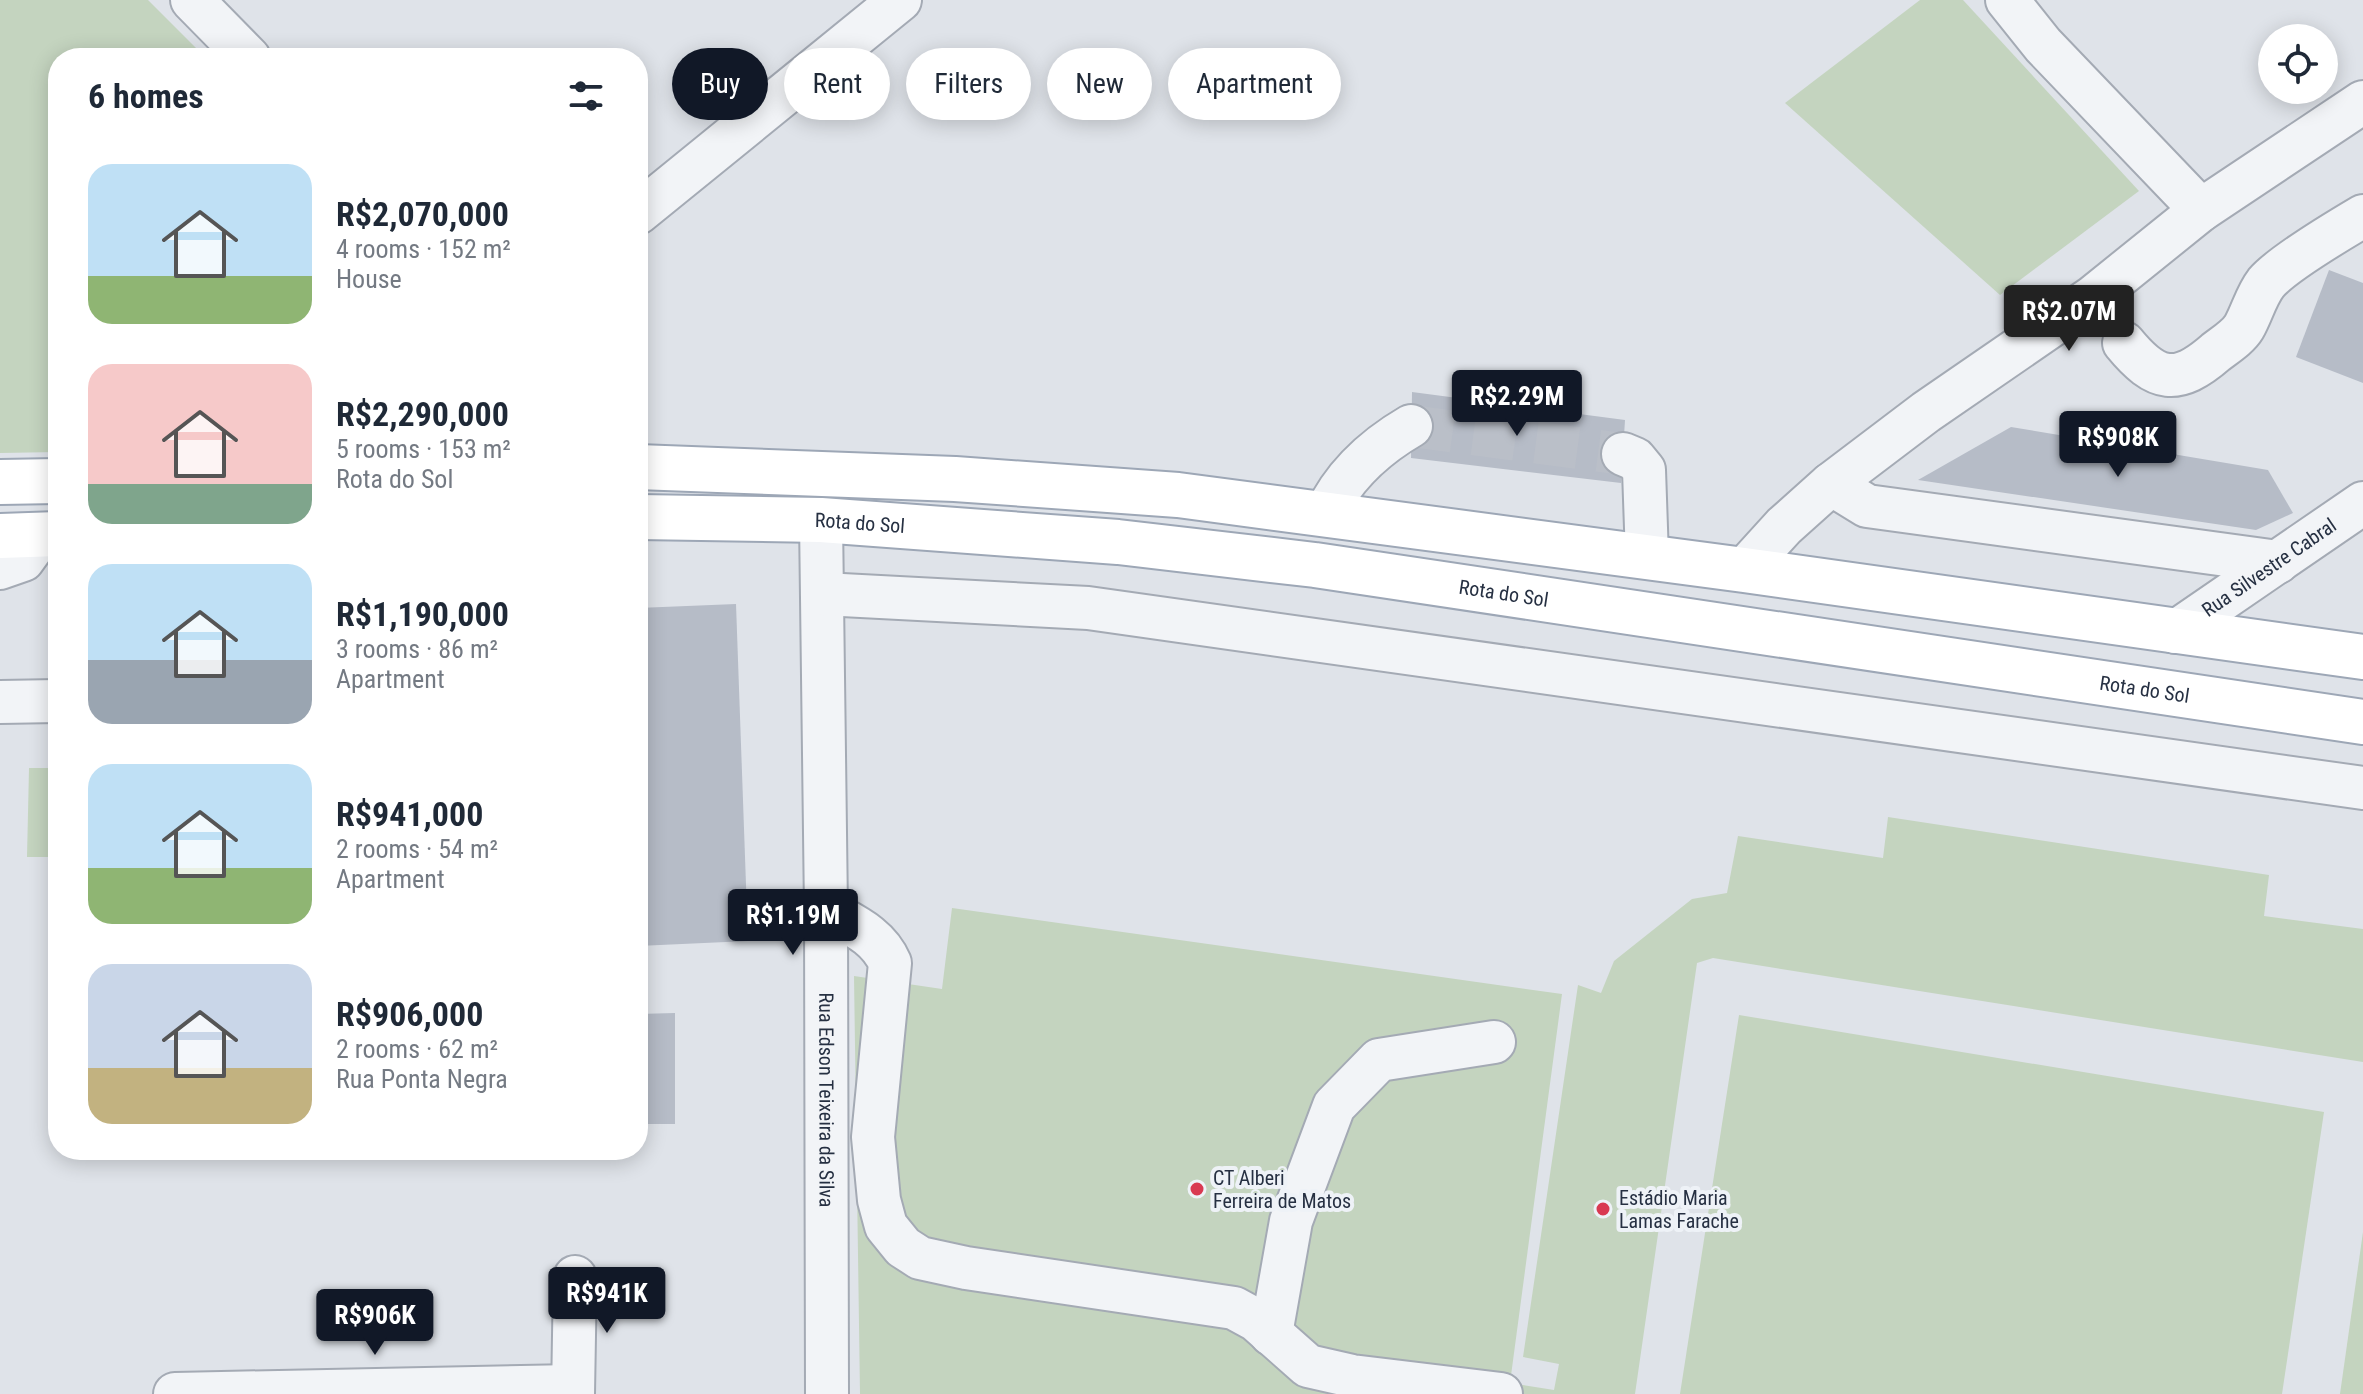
<!DOCTYPE html>
<meta charset="utf-8">
<style>
:root{--surface:#fff;--page:#f2f2f3;--text:#1f2937;--muted:#747a83;--accent:#111827}
body{margin:0;font-family:"Roboto Condensed",sans-serif;background:var(--page);color:var(--text);height:100vh;display:flex;flex-direction:column;font-size:30px;white-space:nowrap}
*{box-sizing:border-box;margin:0}
p{font-size:26px;color:var(--muted)}
.icon{flex:none;width:44px;height:44px;fill:none;stroke:currentColor;stroke-width:2;stroke-linecap:round;stroke-linejoin:round}
.map{position:relative;flex:1;overflow:hidden}
.drawer{position:absolute;left:48px;top:48px;width:600px;height:1112px;display:flex;flex-direction:column;background:var(--surface);border-radius:32px;box-shadow:0 4px 20px #0003}
.drawer>*{flex:none}
.top-card{position:absolute;left:672px;top:48px;width:760px;height:72px;display:flex;gap:16px}
.tools{position:absolute;left:2258px;top:24px;display:grid;gap:16px}
.tools a{display:grid;place-items:center;width:80px;height:80px;border-radius:50%;background:var(--surface);box-shadow:0 4px 20px #0003;font-size:40px}
.price{position:absolute;translate:-50% -68px;padding:0 18px;border-radius:8px;background:var(--accent);color:#fff;font-size:26px;line-height:52px;filter:drop-shadow(0 2px 4px #0008)}
.price::after{content:'';position:absolute;left:50%;top:48px;width:24px;height:18px;margin-left:-12px;background:inherit;clip-path:polygon(0 0,100% 0,50% 100%)}
.price.current{background:#222;color:#fff}
ul{padding:0;list-style:none}
li{display:flex;align-items:center;gap:24px;height:200px;padding:0 40px}
li span{display:grid;place-items:center;flex:none;width:224px;height:160px;border-radius:24px;color:#555}
li>.icon{margin-inline-start:auto}
span .icon{width:96px;height:96px;fill:#fffc;stroke-width:1}
li b{font-size:34px}
h2{display:flex;justify-content:space-between;align-items:center;height:96px;padding:0 40px;font-size:34px}
.tag{padding:0 28px;border-radius:36px;background:var(--surface);box-shadow:0 4px 20px #0003;font-size:28px;line-height:72px}
.tag.current{background:var(--accent);color:#fff}
.map>svg:first-child{display:block}
.green{fill:#c4d4bf}
.building{fill:#b6bcc7}
.lines{fill:none;stroke-linecap:round;stroke-linejoin:round}
.minor-tunnel{stroke:#babfc8;stroke-width:42;stroke-dasharray:42 21;stroke-linecap:butt}
.minor-casing{stroke:#a4aab4;stroke-width:46}
.major-casing{stroke:#9da7b6;stroke-width:48}
.minor{stroke:#f2f4f7;stroke-width:42}
.major{stroke:#fff;stroke-width:44}
.poi-dot{fill:#d93951;stroke:#eef2f7;stroke-width:3}
.labels{text-anchor:middle;dominant-baseline:central;stroke-width:8;stroke-linejoin:round;paint-order:stroke}
.street-label{font-size:20px;fill:#263042;stroke:#eef2f7}
.poi-label{font-size:20px;fill:#263042;stroke:#eef2f7;text-anchor:start}
</style>
<div class="map">
<svg width="2363" height="1394" viewBox="0 0 2363 1394">
<rect width="100%" height="100%" fill="#dfe3e9"/>
<g class="green">
<path d="M 0,0 L 148,0 L 206,58 L 58,58 L 58,452 L 0,453 Z"/>
<path d="M 1920,0 L 1963,0 L 2139,191 L 2000,295 L 1785,103 Z"/>
<path d="M 29,768 L 58,768 L 58,857 L 27,857 Z"/>
<path d="M 1888,817 L 2269,875 L 2264,916 L 2363,929 L 2363,1062 L 1713,958 L 1697,963 L 1635,1394 L 860,1394 L 854,976 L 942,989 L 952,908 L 1562,994 L 1510,1383 L 1554,1390 L 1559,1364 L 1523,1357 L 1578,985 L 1601,993 L 1614,961 L 1692,899 L 1727,893 L 1738,836 L 1883,858 Z"/>
<path d="M 1739,1015 L 2324,1112 L 2282,1394 L 1680,1394 Z"/>
<path d="M 2363,1232 L 2363,1394 L 2340,1394 Z"/>
</g>
<g class="building">
<path d="M 2329,270 L 2363,283 L 2363,383 L 2296,357 Z"/>
<path d="M 1412,392 L 1625,420 L 1621,483 L 1411,458 Z"/>
<path d="M 2011,427 L 2268,470 L 2293,513 L 2256,530 L 1918,480 Z"/>
<path d="M 736,604 L 748,941 L 638,946 L 638,608 Z"/>
<path d="M 675,1013 L 675,1124 L 638,1124 L 638,1014 Z"/>
</g>
<g class="lines">
<path class="minor-tunnel" d="M 1411,426 L 1623,454"/>
<g class="minor-casing">
<g id="minor">
<path d="M 192,0 L 249,58"/>
<path d="M 2007,0 L 2043,45 L 2201,210"/>
<path d="M 638,213 L 900,0"/>
<path d="M 2124,343 C 2156,382 2177,386 2216,352 C 2225,345 2238,337 2244,327 C 2252,313 2256,296 2266,283 C 2281,265 2341,229 2363,216"/>
<path d="M 1623,454 L 1635,459 L 1644,470 L 1647,557"/>
<path d="M 1831,484 L 1867,506 L 2278,562"/>
<path d="M 1325,515 C 1343,476 1375,447 1411,426"/>
<path id="s1" d="M 821,520 L 826,910 L 827,1394"/>
<path d="M 0,568 L 23,560 L 41,535"/>
<path d="M 1744,570 L 1784,526 L 1831,484 L 1926,412 L 2093,297 L 2201,210 L 2363,102"/>
<path d="M 823,594 L 1088,608 L 2363,788"/>
<path id="s2" d="M 2175,632 L 2363,503"/>
<path d="M 0,702 L 58,701"/>
<path d="M 826,910 C 852,925 878,935 890,963 L 873,1137 L 879,1200 L 886,1226 L 903,1247 L 920,1258 L 966,1268 L 1234,1308 L 1256,1320 L 1308,1366 L 1352,1376 L 1501,1394"/>
<path d="M 1271,1334 L 1291,1221 L 1334,1106 L 1379,1060 L 1494,1042"/>
<path d="M 175,1394 L 573,1386"/>
<path d="M 573,1394 L 575,1277"/>
</g>
</g>
<g class="major-casing">
<g id="major">
<path d="M 638,467 L 955,479 L 1178,495 L 1744,570 L 2363,657"/>
<path d="M 0,482 L 58,481"/>
<path id="s3" d="M 638,517 L 821,520 L 1118,542 L 1315,565 L 2363,722"/>
<path d="M 0,536 L 58,534"/>
</g>
</g>
<use href="#minor" class="minor"/>
<use href="#major" class="major"/>
</g>
<g class="poi-dot">
<circle cx="1197" cy="1189" r="8"/>
<circle cx="1603" cy="1209" r="8"/>
</g>
<g class="labels">
<g class="street-label">
<text stroke="none"><textPath href="#s3" startOffset="222">Rota do Sol</textPath></text>
<text stroke="none"><textPath href="#s2" startOffset="114">Rua Silvestre Cabral</textPath></text>
<text stroke="none"><textPath href="#s3" startOffset="870">Rota do Sol</textPath></text>
<text stroke="none"><textPath href="#s3" startOffset="1518">Rota do Sol</textPath></text>
<text stroke="none"><textPath href="#s1" startOffset="580">Rua Edson Teixeira da Silva</textPath></text>
</g>
<g class="poi-label">
<text x="1213" y="1178">CT Alberi<tspan x="1213" dy="23">Ferreira de Matos</tspan></text>
<text x="1619" y="1198">Estádio Maria<tspan x="1619" dy="23">Lamas Farache</tspan></text>
</g>
</g>
</svg>
<div class="tools">
<a><svg class="icon" aria-label="locate" viewBox="0 0 24 24"><circle cx="12" cy="12" r="6"/><path d="M12 2v4M12 18v4M2 12h4M18 12h4"/></svg></a>
</div>
<b class="price current" style="left:2069px;top:353px">R$2.07M</b>
<b class="price" style="left:1517px;top:438px">R$2.29M</b>
<b class="price" style="left:2118px;top:479px">R$908K</b>
<b class="price" style="left:793px;top:957px">R$1.19M</b>
<b class="price" style="left:607px;top:1335px">R$941K</b>
<b class="price" style="left:375px;top:1357px">R$906K</b>
<div class="top-card">
<a class="tag current">Buy</a>
<a class="tag">Rent</a>
<a class="tag">Filters</a>
<a class="tag">New</a>
<a class="tag">Apartment</a>
</div>
<section class="drawer">
<h2>6 homes<svg class="icon" aria-label="filters" viewBox="0 0 24 24"><path d="M4 7h16M4 17h16"/><circle cx="9" cy="7" r="2"/><circle cx="15" cy="17" r="2"/></svg></h2>
<ul>
<li><span style="background:linear-gradient(#bfe0f5 70%,#8fb573 0)"><svg class="icon" aria-label="home" viewBox="0 0 24 24"><path d="M3 11l9-7 9 7M6 9v11h12V9"/></svg></span><div><b>R$2,070,000</b><p>4 rooms · 152 m²</p><p>House</p></div></li>
<li><span style="background:linear-gradient(#f6c9c9 75%,#7fa58c 0)"><svg class="icon" aria-label="home" viewBox="0 0 24 24"><path d="M3 11l9-7 9 7M6 9v11h12V9"/></svg></span><div><b>R$2,290,000</b><p>5 rooms · 153 m²</p><p>Rota do Sol</p></div></li>
<li><span style="background:linear-gradient(#bfe0f5 60%,#9aa5b1 0)"><svg class="icon" aria-label="home" viewBox="0 0 24 24"><path d="M3 11l9-7 9 7M6 9v11h12V9"/></svg></span><div><b>R$1,190,000</b><p>3 rooms · 86 m²</p><p>Apartment</p></div></li>
<li><span style="background:linear-gradient(#bfe0f5 65%,#8fb573 0)"><svg class="icon" aria-label="home" viewBox="0 0 24 24"><path d="M3 11l9-7 9 7M6 9v11h12V9"/></svg></span><div><b>R$941,000</b><p>2 rooms · 54 m²</p><p>Apartment</p></div></li>
<li><span style="background:linear-gradient(#c9d6e8 65%,#c2b280 0)"><svg class="icon" aria-label="home" viewBox="0 0 24 24"><path d="M3 11l9-7 9 7M6 9v11h12V9"/></svg></span><div><b>R$906,000</b><p>2 rooms · 62 m²</p><p>Rua Ponta Negra</p></div></li>
</ul>
</section>
</div>
